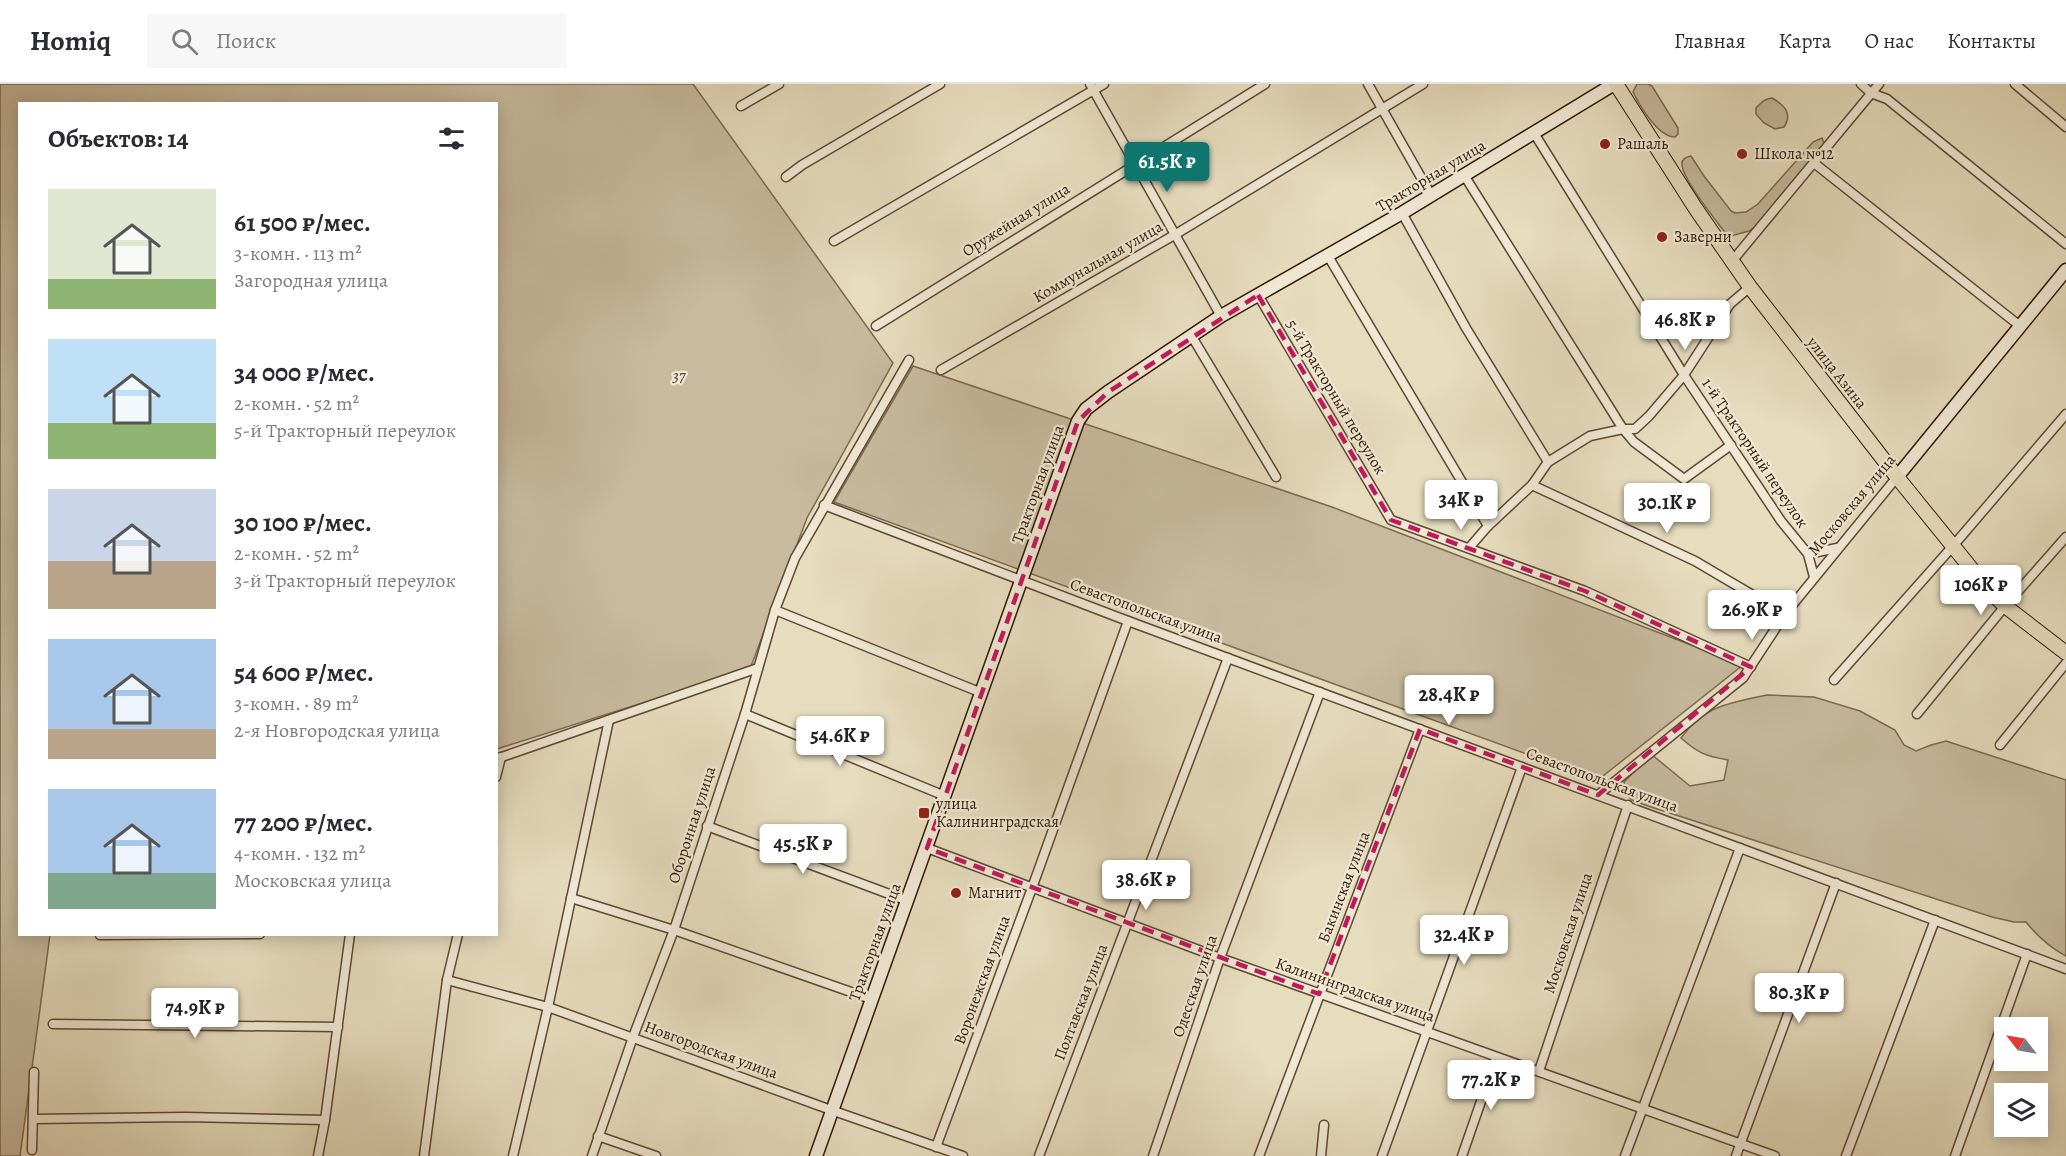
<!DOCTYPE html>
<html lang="ru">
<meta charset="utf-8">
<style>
:root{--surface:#fff;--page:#f7f7f7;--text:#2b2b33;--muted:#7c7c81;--line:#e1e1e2;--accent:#0f766e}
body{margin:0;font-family:Alegreya,serif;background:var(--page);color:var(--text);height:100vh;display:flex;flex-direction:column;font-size:22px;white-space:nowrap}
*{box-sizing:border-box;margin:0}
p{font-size:20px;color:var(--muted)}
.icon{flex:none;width:33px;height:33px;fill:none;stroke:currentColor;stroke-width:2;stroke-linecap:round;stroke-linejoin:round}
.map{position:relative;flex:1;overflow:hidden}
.panel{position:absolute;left:18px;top:18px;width:480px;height:834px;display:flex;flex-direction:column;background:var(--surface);border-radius:0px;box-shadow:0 3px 15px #0003}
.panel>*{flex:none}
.needle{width:39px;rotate:301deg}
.buttons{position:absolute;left:1994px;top:933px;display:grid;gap:12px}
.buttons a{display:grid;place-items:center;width:54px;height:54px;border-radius:0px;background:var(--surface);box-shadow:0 3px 15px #0003;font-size:30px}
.price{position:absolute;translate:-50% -51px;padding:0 14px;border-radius:6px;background:#fff;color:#222;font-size:20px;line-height:39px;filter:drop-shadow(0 2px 3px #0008)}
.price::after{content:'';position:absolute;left:50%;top:36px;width:18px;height:14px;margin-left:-9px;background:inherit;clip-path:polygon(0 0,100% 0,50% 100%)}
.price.current{background:var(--accent);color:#fff}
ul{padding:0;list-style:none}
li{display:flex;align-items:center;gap:18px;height:150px;padding:0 30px}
li span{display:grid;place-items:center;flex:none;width:168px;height:120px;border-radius:0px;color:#555}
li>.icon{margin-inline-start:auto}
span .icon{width:72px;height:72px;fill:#fffc;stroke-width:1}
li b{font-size:26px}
h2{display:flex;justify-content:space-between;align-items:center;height:72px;padding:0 30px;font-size:26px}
header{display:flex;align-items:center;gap:36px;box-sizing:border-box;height:84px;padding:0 30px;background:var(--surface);border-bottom:2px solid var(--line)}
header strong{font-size:28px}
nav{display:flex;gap:33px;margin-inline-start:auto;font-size:21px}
.search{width:420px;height:54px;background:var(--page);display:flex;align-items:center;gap:15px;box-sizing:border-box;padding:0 21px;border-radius:0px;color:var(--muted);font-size:22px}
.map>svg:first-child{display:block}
.green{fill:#c7ba9e;stroke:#7c684f;stroke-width:1.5}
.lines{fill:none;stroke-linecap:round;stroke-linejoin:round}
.street-casing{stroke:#5e4830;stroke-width:11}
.secondary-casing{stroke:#311600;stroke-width:15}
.primary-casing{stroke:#311600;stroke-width:16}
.street{stroke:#efe8d5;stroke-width:8}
.secondary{stroke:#efe8d5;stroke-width:12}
.primary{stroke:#e6dcbe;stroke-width:14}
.marked{fill:none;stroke:#c2185b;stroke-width:4.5;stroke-dasharray:12 8;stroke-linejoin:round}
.poi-dot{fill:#8f2418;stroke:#efe8d5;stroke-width:2}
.labels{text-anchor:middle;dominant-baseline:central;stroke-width:4.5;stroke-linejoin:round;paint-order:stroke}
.poi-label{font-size:16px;fill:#311600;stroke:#efe8d5;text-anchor:start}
.street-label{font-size:16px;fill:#311600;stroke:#efe8d5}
.park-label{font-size:16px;font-style:italic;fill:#5e472f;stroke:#efe8d5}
</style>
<header>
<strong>Homiq</strong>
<div class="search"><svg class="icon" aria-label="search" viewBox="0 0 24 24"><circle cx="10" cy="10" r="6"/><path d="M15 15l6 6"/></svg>Поиск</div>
<nav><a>Главная</a><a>Карта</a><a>О нас</a><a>Контакты</a></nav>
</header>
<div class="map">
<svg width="2066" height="1072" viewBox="0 0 2066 1072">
<rect width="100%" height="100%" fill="#e6dcbe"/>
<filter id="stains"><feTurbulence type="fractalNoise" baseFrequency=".00333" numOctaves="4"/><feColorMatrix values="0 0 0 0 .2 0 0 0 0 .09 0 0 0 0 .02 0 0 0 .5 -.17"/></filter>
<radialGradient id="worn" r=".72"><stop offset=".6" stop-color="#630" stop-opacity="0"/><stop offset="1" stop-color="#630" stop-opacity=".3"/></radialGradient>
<g class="green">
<path d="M 0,0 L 693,0 L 893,279 L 807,434 L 750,585 L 497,665 L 496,20 L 20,20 L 20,850 L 50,851 L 20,1072 L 0,1072 Z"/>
<path d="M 1637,0 L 1648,0 L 1652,2 L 1678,44 L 1678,50 L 1675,53 C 1658,53 1640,22 1633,8 Z"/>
<path d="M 1772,14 C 1784,21 1793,29 1784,43 L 1775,45 L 1764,39 L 1756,30 L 1756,24 C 1761,19 1764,15 1772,14 Z"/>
<path d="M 1822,54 L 1824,59 L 1812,79 L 1777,116 L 1757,142 L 1749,147 L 1731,152 L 1724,147 C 1714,134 1683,96 1682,81 C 1681,75 1686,73 1691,72 L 1704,92 L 1731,127 L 1735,129 L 1746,128 L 1758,120 L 1813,58 Z"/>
<path d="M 913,282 L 1332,423 L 1743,581 L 1598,696 L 834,418 Z"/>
<path d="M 1767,611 L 1814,613 L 1860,627 L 1895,646 L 1904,661 L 1916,667 L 1931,661 L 1946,657 L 2066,696 L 2066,872 C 2049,863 2038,853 2026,838 L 2014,838 L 1992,833 L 1648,722 L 1632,716 L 1624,708 L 1624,698 L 1651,670 L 1690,702 L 1724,696 L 1728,676 C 1705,672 1698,669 1681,654 C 1705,621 1730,619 1767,611 Z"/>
</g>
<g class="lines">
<g class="street-casing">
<g id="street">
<path d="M 1090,0 L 1221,232"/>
<path d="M 1368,0 L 1431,111"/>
<path d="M 1861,0 L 1871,9 L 1887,15 L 2066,160"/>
<path d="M 2015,0 L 2066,43"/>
<path d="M 741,22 L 779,0"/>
<path d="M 1534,49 L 1684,291 L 1781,437 L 1808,470 L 1814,493"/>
<path d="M 1814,79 L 2020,242"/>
<path d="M 1464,91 L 1623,345 L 1634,358 L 1684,395 L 1731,361"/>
<path d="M 786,93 L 802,81 L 940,0"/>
<path d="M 1402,129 L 1466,244 L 1548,378"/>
<path d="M 834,157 L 1104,0"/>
<path d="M 1328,172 L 1488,442"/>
<path d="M 1733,176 L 1879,0"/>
<path d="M 1258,211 L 1391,436 L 1585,507 L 1751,583"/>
<path d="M 876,242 L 1265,0"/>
<path d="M 1191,251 L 1276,393"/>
<path d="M 941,286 L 1176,150 L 1423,0"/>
<path d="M 1532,401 L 1695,477 L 1785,530"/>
<path d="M 824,421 L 1128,537 L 2066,885"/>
<path d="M 1469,464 L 1488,442 L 1532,401 L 1548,378 L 1590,352 L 1623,345 L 1635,345 L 1649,332 L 1684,291 L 1730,220 L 1750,203"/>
<path d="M 1808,470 L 1837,464"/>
<path d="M 775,526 L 982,609"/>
<path d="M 1834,596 L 1953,462 L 2066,330"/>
<path d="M 745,630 L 945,712"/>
<path d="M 1917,630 L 2005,522 L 2066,453"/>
<path d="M 2000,661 L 2066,579"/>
<path d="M 496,675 L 758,584"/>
<path d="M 496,693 L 501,673"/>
<path d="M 1598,711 L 1743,594 L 1785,530 L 1897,393"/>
<path d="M 707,742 L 908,817"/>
<path d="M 927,764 L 1220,874 L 1775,1072"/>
<path d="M 571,814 L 674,846 L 871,915"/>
<path d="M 100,851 L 260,850"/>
<path d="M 447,896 L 548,923 L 831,1026 L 963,1072"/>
<path d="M 53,940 L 338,943"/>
<path d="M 1539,987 L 1628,721"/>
<path d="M 33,1035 L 185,1033 L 325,1036"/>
<path d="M 598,1052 L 656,1072"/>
<path d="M 936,1063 L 1032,804 L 1128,537"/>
<path d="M 32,1066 L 34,988"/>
<path d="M 318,1072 L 325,1036 L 350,850"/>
<path d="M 424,1072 L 447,896 L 458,850"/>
<path d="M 513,1072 L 548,923 L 609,636"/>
<path d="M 592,1072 L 633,953 L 674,846 L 745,630 L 775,526 L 795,474 L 909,276"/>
<path d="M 1039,1072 L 1228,574"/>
<path d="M 1153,1072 L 1220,874 L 1320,608"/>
<path d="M 1259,1072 L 1420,645"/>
<path d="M 1321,1072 L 1324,1041"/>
<path d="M 1382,1072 L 1522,683"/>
<path d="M 1462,1072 L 1496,974"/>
<path d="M 1625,1072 L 1740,764"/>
<path d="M 1736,1072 L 1836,799"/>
<path d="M 1846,1072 L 1935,836"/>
<path d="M 1955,1072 L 2027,870"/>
</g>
</g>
<g class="secondary-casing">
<g id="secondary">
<path d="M 1897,393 L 2066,186"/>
<path d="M 816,1072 L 1078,337 L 1086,325 L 1108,308 L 1221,232 L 1402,129 L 1614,0"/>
</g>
</g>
<g class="primary-casing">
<path id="primary" d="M 1616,0 L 1696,125 L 1750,203 L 1897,393 L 1987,504 L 2005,522 L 2066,569"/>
</g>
<use href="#street" class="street"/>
<use href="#secondary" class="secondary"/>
<use href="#primary" class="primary"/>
</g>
<path class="marked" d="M 1258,211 L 1391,436 L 1585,507 L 1751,583 L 1598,711 L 1420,645 L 1319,910 L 927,764 L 1078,337 L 1108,308 Z"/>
<g class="poi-dot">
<circle cx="1605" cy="60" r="6"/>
<circle cx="1742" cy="70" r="6"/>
<circle cx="1662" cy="153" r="6"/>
<rect x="918" y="723" width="12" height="12" rx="3"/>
<circle cx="956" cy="809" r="6"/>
</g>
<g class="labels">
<g class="poi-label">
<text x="1617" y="60">Рашаль</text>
<text x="1754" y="70">Школа №12</text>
<text x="1674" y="153">Заверни</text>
<text x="936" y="720">улица<tspan x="936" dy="18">Калининградская</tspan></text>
<text x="968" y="809">Магнит</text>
</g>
<g class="street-label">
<text transform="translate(1431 92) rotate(-31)">Тракторная улица</text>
<text transform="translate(1016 136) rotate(-32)">Оружейная улица</text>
<text transform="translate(1098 178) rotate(-30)">Коммунальная улица</text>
<text transform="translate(1837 289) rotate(52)">улица Азина</text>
<text transform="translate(1336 313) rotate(59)">5-й Тракторный переулок</text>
<text transform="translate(1755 369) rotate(56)">1-й Тракторный переулок</text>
<text transform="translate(1038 400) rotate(-70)">Тракторная улица</text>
<text transform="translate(1852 421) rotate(-50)">Московская улица</text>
<text transform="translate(1146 527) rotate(20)">Севастопольская улица</text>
<text transform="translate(1602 696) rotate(20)">Севастопольская улица</text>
<text transform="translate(692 741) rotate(-72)">Оборонная улица</text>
<text transform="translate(1344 803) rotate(-69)">Бакинская улица</text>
<text transform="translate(1568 849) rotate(-72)">Московская улица</text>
<text transform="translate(875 858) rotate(-70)">Тракторная улица</text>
<text transform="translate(982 896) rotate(-70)">Воронежская улица</text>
<text transform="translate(1195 902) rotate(-71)">Одесская улица</text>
<text transform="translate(1355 906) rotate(19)">Калининградская улица</text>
<text transform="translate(1081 918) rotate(-69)">Полтавская улица</text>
<text transform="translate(711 966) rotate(20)">Новгородская улица</text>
</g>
<g class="park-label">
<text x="679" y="292">37</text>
</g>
</g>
<rect width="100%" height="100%" filter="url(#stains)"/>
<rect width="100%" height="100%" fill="url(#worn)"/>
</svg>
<div class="buttons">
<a><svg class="needle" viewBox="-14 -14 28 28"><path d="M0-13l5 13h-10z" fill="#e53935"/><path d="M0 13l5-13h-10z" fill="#7c7c81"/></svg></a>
<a><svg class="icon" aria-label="layers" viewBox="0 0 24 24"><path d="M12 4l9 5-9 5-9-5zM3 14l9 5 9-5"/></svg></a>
</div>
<b class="price current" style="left:1167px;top:109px">61.5K ₽</b>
<b class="price" style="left:1685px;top:267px">46.8K ₽</b>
<b class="price" style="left:1461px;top:447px">34K ₽</b>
<b class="price" style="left:1667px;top:450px">30.1K ₽</b>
<b class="price" style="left:1981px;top:532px">106K ₽</b>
<b class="price" style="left:1752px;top:557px">26.9K ₽</b>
<b class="price" style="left:1449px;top:642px">28.4K ₽</b>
<b class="price" style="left:840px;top:683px">54.6K ₽</b>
<b class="price" style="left:803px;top:791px">45.5K ₽</b>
<b class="price" style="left:1146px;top:827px">38.6K ₽</b>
<b class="price" style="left:1464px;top:882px">32.4K ₽</b>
<b class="price" style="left:1799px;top:940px">80.3K ₽</b>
<b class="price" style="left:195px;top:955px">74.9K ₽</b>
<b class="price" style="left:1491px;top:1027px">77.2K ₽</b>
<section class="panel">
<h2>Объектов: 14<svg class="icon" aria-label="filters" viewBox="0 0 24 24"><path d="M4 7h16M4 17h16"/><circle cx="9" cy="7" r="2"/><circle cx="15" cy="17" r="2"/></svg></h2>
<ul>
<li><span style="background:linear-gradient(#dfe7d0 75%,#8fb573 0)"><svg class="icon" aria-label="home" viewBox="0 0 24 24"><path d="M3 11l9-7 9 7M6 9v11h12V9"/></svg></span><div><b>61 500 ₽/мес.</b><p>3-комн. · 113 m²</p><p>Загородная улица</p></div></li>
<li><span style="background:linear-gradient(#bfe0f5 70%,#8fb573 0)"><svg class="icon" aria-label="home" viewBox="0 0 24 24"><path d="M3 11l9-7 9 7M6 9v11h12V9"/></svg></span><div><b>34 000 ₽/мес.</b><p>2-комн. · 52 m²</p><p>5-й Тракторный переулок</p></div></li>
<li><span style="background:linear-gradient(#c9d6e8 60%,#b9a48a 0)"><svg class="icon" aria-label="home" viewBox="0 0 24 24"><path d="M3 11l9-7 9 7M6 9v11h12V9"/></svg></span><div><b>30 100 ₽/мес.</b><p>2-комн. · 52 m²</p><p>3-й Тракторный переулок</p></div></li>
<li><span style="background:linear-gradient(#a9c7e8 75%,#b9a48a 0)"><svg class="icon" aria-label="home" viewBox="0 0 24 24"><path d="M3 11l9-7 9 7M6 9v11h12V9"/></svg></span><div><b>54 600 ₽/мес.</b><p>3-комн. · 89 m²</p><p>2-я Новгородская улица</p></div></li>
<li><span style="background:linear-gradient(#a9c7e8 70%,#7fa58c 0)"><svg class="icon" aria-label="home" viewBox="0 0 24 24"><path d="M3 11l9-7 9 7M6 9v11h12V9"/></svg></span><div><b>77 200 ₽/мес.</b><p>4-комн. · 132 m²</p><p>Московская улица</p></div></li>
</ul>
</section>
</div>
